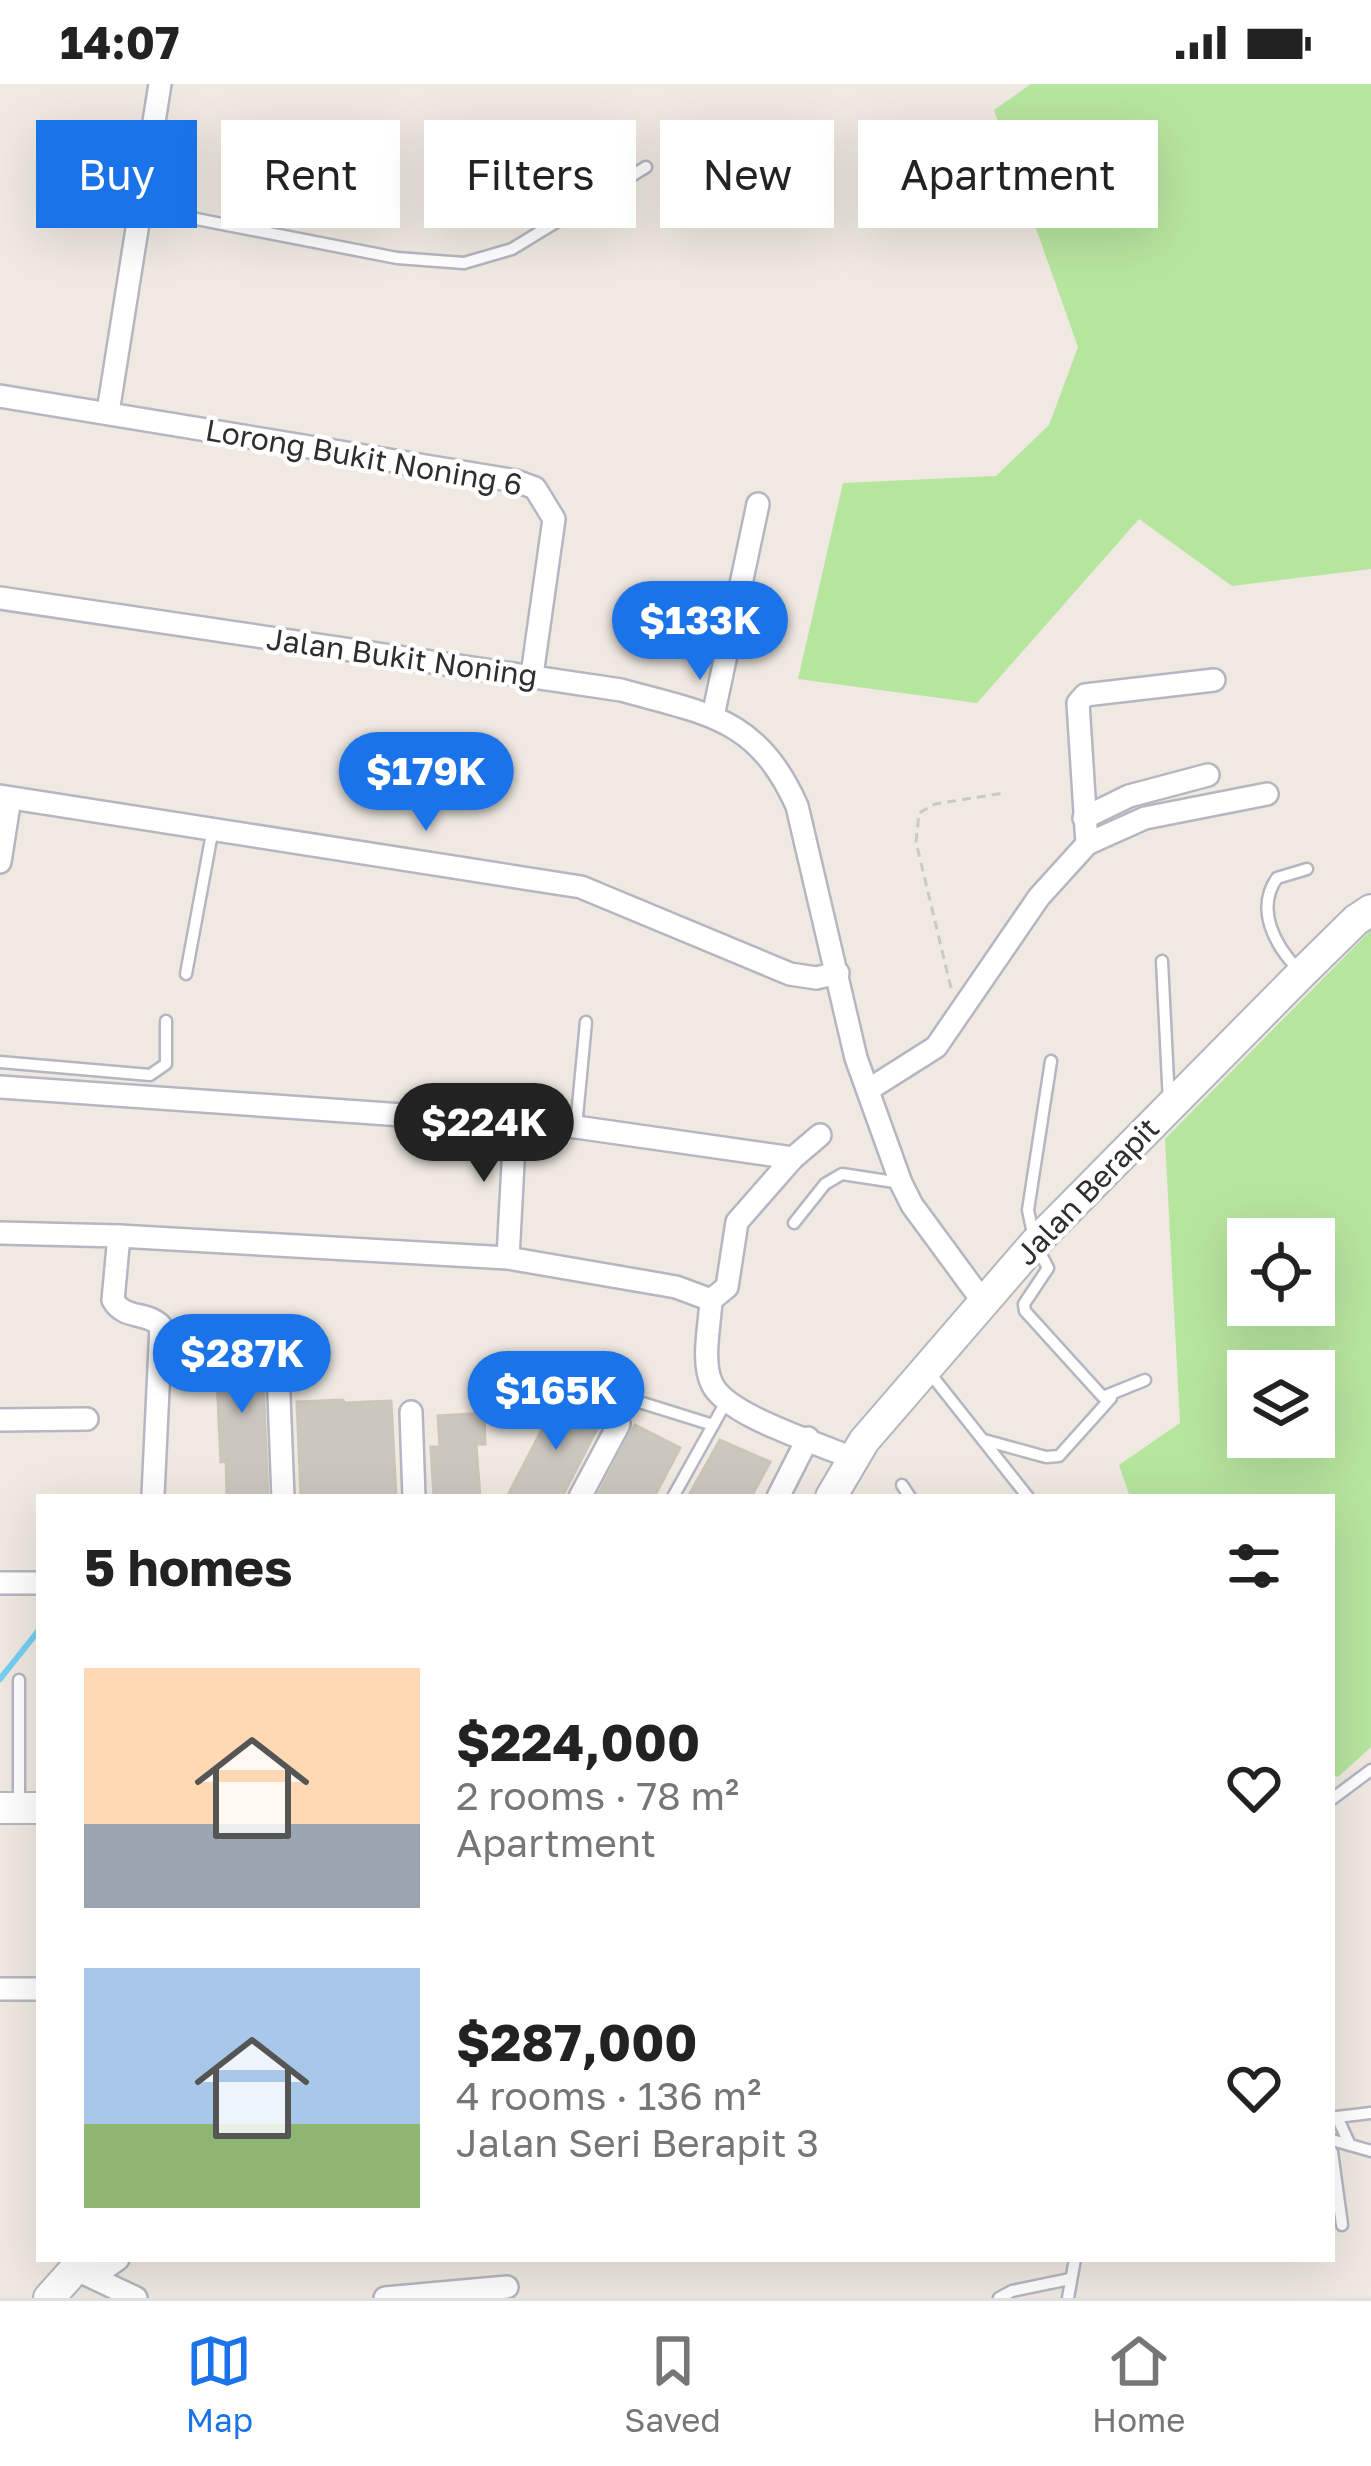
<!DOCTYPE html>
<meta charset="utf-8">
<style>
:root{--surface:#fff;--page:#f2f2f2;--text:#222;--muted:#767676;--line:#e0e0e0;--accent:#1a73e8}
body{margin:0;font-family:"Golos Text",sans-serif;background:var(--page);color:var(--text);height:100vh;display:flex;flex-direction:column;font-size:45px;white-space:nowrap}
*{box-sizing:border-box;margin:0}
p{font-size:39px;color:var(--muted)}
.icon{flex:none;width:66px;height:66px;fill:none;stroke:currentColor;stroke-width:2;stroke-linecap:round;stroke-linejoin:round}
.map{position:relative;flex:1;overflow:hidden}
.drawer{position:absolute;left:36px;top:1410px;width:1299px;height:768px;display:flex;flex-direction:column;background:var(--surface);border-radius:0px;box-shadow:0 12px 48px #0002}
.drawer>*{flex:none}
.top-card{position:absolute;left:36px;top:36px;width:1299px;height:108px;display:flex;gap:24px}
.tools{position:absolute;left:1227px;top:1134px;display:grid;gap:24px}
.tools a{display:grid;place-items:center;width:108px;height:108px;border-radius:0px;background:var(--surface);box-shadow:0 12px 48px #0002;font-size:60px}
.price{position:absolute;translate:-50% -102px;padding:0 27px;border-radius:42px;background:var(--accent);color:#fff;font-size:39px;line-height:78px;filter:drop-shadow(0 3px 6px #0008)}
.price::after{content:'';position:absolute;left:50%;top:72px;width:36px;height:27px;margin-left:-18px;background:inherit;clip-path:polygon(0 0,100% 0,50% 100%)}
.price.active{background:#222;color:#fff}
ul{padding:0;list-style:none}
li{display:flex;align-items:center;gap:36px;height:300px;padding:0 48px}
li span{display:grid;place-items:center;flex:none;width:336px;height:240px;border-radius:0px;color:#555}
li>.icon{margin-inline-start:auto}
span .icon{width:144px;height:144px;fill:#fffc;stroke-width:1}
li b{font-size:51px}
h2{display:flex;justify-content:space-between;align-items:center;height:144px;padding:0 48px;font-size:51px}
.chip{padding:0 42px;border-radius:0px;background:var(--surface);box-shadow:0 12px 48px #0002;font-size:42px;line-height:108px}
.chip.active{background:var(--accent);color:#fff}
.status{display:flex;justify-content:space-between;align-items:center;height:84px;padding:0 60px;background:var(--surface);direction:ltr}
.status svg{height:33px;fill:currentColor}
.dock{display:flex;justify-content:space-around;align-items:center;height:168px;border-top:3px solid var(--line);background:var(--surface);font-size:33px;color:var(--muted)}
.dock a{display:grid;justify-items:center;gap:6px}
.dock .active{color:var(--accent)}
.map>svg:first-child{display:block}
.green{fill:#b6e59e;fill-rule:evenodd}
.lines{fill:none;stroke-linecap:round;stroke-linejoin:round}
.stream{stroke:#75cff0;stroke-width:6}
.building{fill:#cbc7bf;stroke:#cbc5ba;stroke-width:3}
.lane-casing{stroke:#b4b7c1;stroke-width:15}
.street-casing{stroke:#b4b7c1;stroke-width:26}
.secondary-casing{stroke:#b4b7c1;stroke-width:34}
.path{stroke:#c9c9c9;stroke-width:3;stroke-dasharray:9 6;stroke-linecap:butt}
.lane{stroke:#fff;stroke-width:10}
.street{stroke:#fff;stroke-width:21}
.secondary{stroke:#fff;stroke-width:30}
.labels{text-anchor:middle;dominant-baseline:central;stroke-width:9;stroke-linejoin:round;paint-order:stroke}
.street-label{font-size:30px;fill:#2e2e2e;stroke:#fff}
</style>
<div class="status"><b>14:07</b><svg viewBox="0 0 49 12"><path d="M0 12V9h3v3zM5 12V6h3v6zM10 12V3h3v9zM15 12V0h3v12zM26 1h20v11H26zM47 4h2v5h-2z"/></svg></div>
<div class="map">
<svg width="1371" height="2214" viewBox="0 0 1371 2214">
<rect width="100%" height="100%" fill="#efe9e1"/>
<g class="green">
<path d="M 1031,0 L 1371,0 L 1371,485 L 1232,502 L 1139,435 L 977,619 L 798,595 L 843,399 L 996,392 L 1049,341 L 1078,263 L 994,26 Z"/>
<path d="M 1371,846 L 1371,1663 L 1338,1693 L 1332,1691 L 1332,1413 L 1130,1413 L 1119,1381 L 1180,1339 L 1165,1055 ZM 1248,1155 L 1314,1155 L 1314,1221 L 1248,1221 ZM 1248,1287 L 1314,1287 L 1314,1353 L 1248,1353 Z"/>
</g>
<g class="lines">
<path class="stream" d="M 0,1595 L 39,1546"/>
</g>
<g class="building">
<path d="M 249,1243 L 251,1273 L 262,1272 L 268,1413 L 227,1413 L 226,1377 L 221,1378 L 216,1275 L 225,1274 L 222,1245 Z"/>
<path d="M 558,1315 L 601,1337 L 562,1413 L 507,1413 Z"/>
<path d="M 343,1316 L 344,1319 L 391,1317 L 396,1413 L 301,1413 L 297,1318 Z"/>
<path d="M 484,1329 L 485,1360 L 476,1360 L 480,1413 L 434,1413 L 431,1363 L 440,1363 L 438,1332 Z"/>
<path d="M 635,1341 L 680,1364 L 654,1413 L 597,1413 Z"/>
<path d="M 720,1356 L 770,1378 L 751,1413 L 688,1413 Z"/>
</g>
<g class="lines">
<g class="lane-casing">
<g id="lane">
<path d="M 140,124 L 397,174 L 464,179 L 512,165 L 646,83"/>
<path d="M 1162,877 L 1169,1018"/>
<path d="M 1298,885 C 1275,862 1255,825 1277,794 L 1307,785"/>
<path d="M 186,890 L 213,744"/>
<path d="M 1051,977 L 1028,1126 L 1035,1159 L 1048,1184 L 1024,1220 L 1025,1227 L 1103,1313 L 1145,1296"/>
<path d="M 0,978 L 150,991 L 166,980 L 166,937"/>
<path d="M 576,1043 L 586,938"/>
<path d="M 794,1139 L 825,1100 L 842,1090 L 901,1099"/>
<path d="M 505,1276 L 713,1341"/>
<path d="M 929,1288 L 1028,1413"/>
<path d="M 984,1356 L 1046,1373 L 1059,1372 L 1111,1314"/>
<path d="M 902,1401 L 910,1413"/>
<path d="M 673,1413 L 727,1316"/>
<path d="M 19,1596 L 19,1721"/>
<path d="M 1332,1715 L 1371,1686"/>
<path d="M 1371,2029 L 1337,2033 L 1350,2061 L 1371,2067"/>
<path d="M 1332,2056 L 1350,2061"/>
<path d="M 1332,2068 L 1342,2141"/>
<path d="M 999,2214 L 1012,2207 L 1070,2195"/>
<path d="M 1068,2214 L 1075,2175"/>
</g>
</g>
<g class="street-casing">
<g id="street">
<path d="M 0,312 L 516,397 L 535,404 L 554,435 L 532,591"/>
<path d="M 108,328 L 160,0"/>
<path d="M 0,514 L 621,606 C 707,630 757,633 797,722 L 856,974 L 901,1099 L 912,1121 L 984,1219"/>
<path d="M 713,632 L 758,420"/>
<path d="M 0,712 L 581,803 L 790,890 L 816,894 L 838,889"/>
<path d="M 1084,734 L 1129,712 L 1208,691"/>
<path d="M 1087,760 L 1145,734 L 1267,710"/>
<path d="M 0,778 L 10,714"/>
<path d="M 0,1003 L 576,1043 L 793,1074"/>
<path d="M 868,1006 L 936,963 L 1039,813 L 1087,760 L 1078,619 L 1085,611 L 1214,596"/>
<path d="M 0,1149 L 119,1152 L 508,1174 L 676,1203 L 711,1216 C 710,1240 701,1278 712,1300 C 727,1332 818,1359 852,1374"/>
<path d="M 119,1152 L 113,1216 C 124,1236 147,1227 161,1242 L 153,1411"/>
<path d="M 508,1174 L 514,1060 L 521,1038"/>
<path d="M 711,1216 L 727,1203 L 737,1138 L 793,1074 L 820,1051"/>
<path d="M 411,1328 L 414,1413"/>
<path d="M 0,1336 L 87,1335"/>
<path d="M 283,1413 L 278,1286 L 291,1270"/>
<path d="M 580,1413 L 619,1340"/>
<path d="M 778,1413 L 808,1354"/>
<path d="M 0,1499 L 39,1499"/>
<path d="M 0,1905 L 39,1905"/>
<path d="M 75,2185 L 136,2214"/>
<path d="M 93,2193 L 118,2175"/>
<path d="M 385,2214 L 507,2203"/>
</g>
</g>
<g class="secondary-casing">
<g id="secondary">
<path d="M 831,1413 L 864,1357 L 1035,1159 L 1302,889 L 1356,836 L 1371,826"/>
<path d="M 0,1724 L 39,1724"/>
<path d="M 49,2214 L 84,2175"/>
</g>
</g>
<path class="path" d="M 951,904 L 916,758 L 919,729 L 935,720 L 1004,709"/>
<use href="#lane" class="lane"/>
<use href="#street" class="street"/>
<use href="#secondary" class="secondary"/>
</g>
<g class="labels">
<g class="street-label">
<text transform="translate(364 373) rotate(10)">Lorong Bukit Noning 6</text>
<text transform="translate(402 573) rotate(8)">Jalan Bukit Noning</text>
<text transform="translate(1087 1107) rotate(-46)">Jalan Berapit</text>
</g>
</g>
</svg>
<div class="tools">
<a><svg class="icon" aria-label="locate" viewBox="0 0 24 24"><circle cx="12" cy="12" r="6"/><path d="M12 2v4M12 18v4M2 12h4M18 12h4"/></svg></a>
<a><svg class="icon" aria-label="layers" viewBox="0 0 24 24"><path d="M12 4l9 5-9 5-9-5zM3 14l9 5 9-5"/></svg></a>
</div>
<b class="price" style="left:700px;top:599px">$133K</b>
<b class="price" style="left:426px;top:750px">$179K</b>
<b class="price active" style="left:484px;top:1101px">$224K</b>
<b class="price" style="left:242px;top:1332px">$287K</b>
<b class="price" style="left:556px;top:1369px">$165K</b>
<div class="top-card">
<a class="chip active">Buy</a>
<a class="chip">Rent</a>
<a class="chip">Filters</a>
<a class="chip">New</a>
<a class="chip">Apartment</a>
</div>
<section class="drawer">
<h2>5 homes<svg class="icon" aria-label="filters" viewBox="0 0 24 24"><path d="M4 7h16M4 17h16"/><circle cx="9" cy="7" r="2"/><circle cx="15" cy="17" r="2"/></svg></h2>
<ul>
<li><span style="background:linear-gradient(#ffd9b3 65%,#9aa5b1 0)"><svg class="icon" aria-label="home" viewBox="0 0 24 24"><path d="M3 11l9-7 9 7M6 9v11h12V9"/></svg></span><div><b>$224,000</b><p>2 rooms · 78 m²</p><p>Apartment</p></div><svg class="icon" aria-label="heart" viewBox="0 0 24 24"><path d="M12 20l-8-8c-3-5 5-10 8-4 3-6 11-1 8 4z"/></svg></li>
<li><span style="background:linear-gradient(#a9c7e8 65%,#8fb573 0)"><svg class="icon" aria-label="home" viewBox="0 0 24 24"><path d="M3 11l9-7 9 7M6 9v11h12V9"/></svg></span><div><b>$287,000</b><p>4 rooms · 136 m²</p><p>Jalan Seri Berapit 3</p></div><svg class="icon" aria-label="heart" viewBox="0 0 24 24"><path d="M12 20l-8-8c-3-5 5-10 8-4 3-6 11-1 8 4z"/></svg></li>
</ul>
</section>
</div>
<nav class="dock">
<a class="active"><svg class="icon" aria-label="map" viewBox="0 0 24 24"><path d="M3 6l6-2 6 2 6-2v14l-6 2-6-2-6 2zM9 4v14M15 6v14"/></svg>Map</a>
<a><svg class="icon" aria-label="saved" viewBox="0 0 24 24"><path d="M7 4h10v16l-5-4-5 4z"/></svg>Saved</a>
<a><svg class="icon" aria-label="home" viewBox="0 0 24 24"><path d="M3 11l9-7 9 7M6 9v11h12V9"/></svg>Home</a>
</nav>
